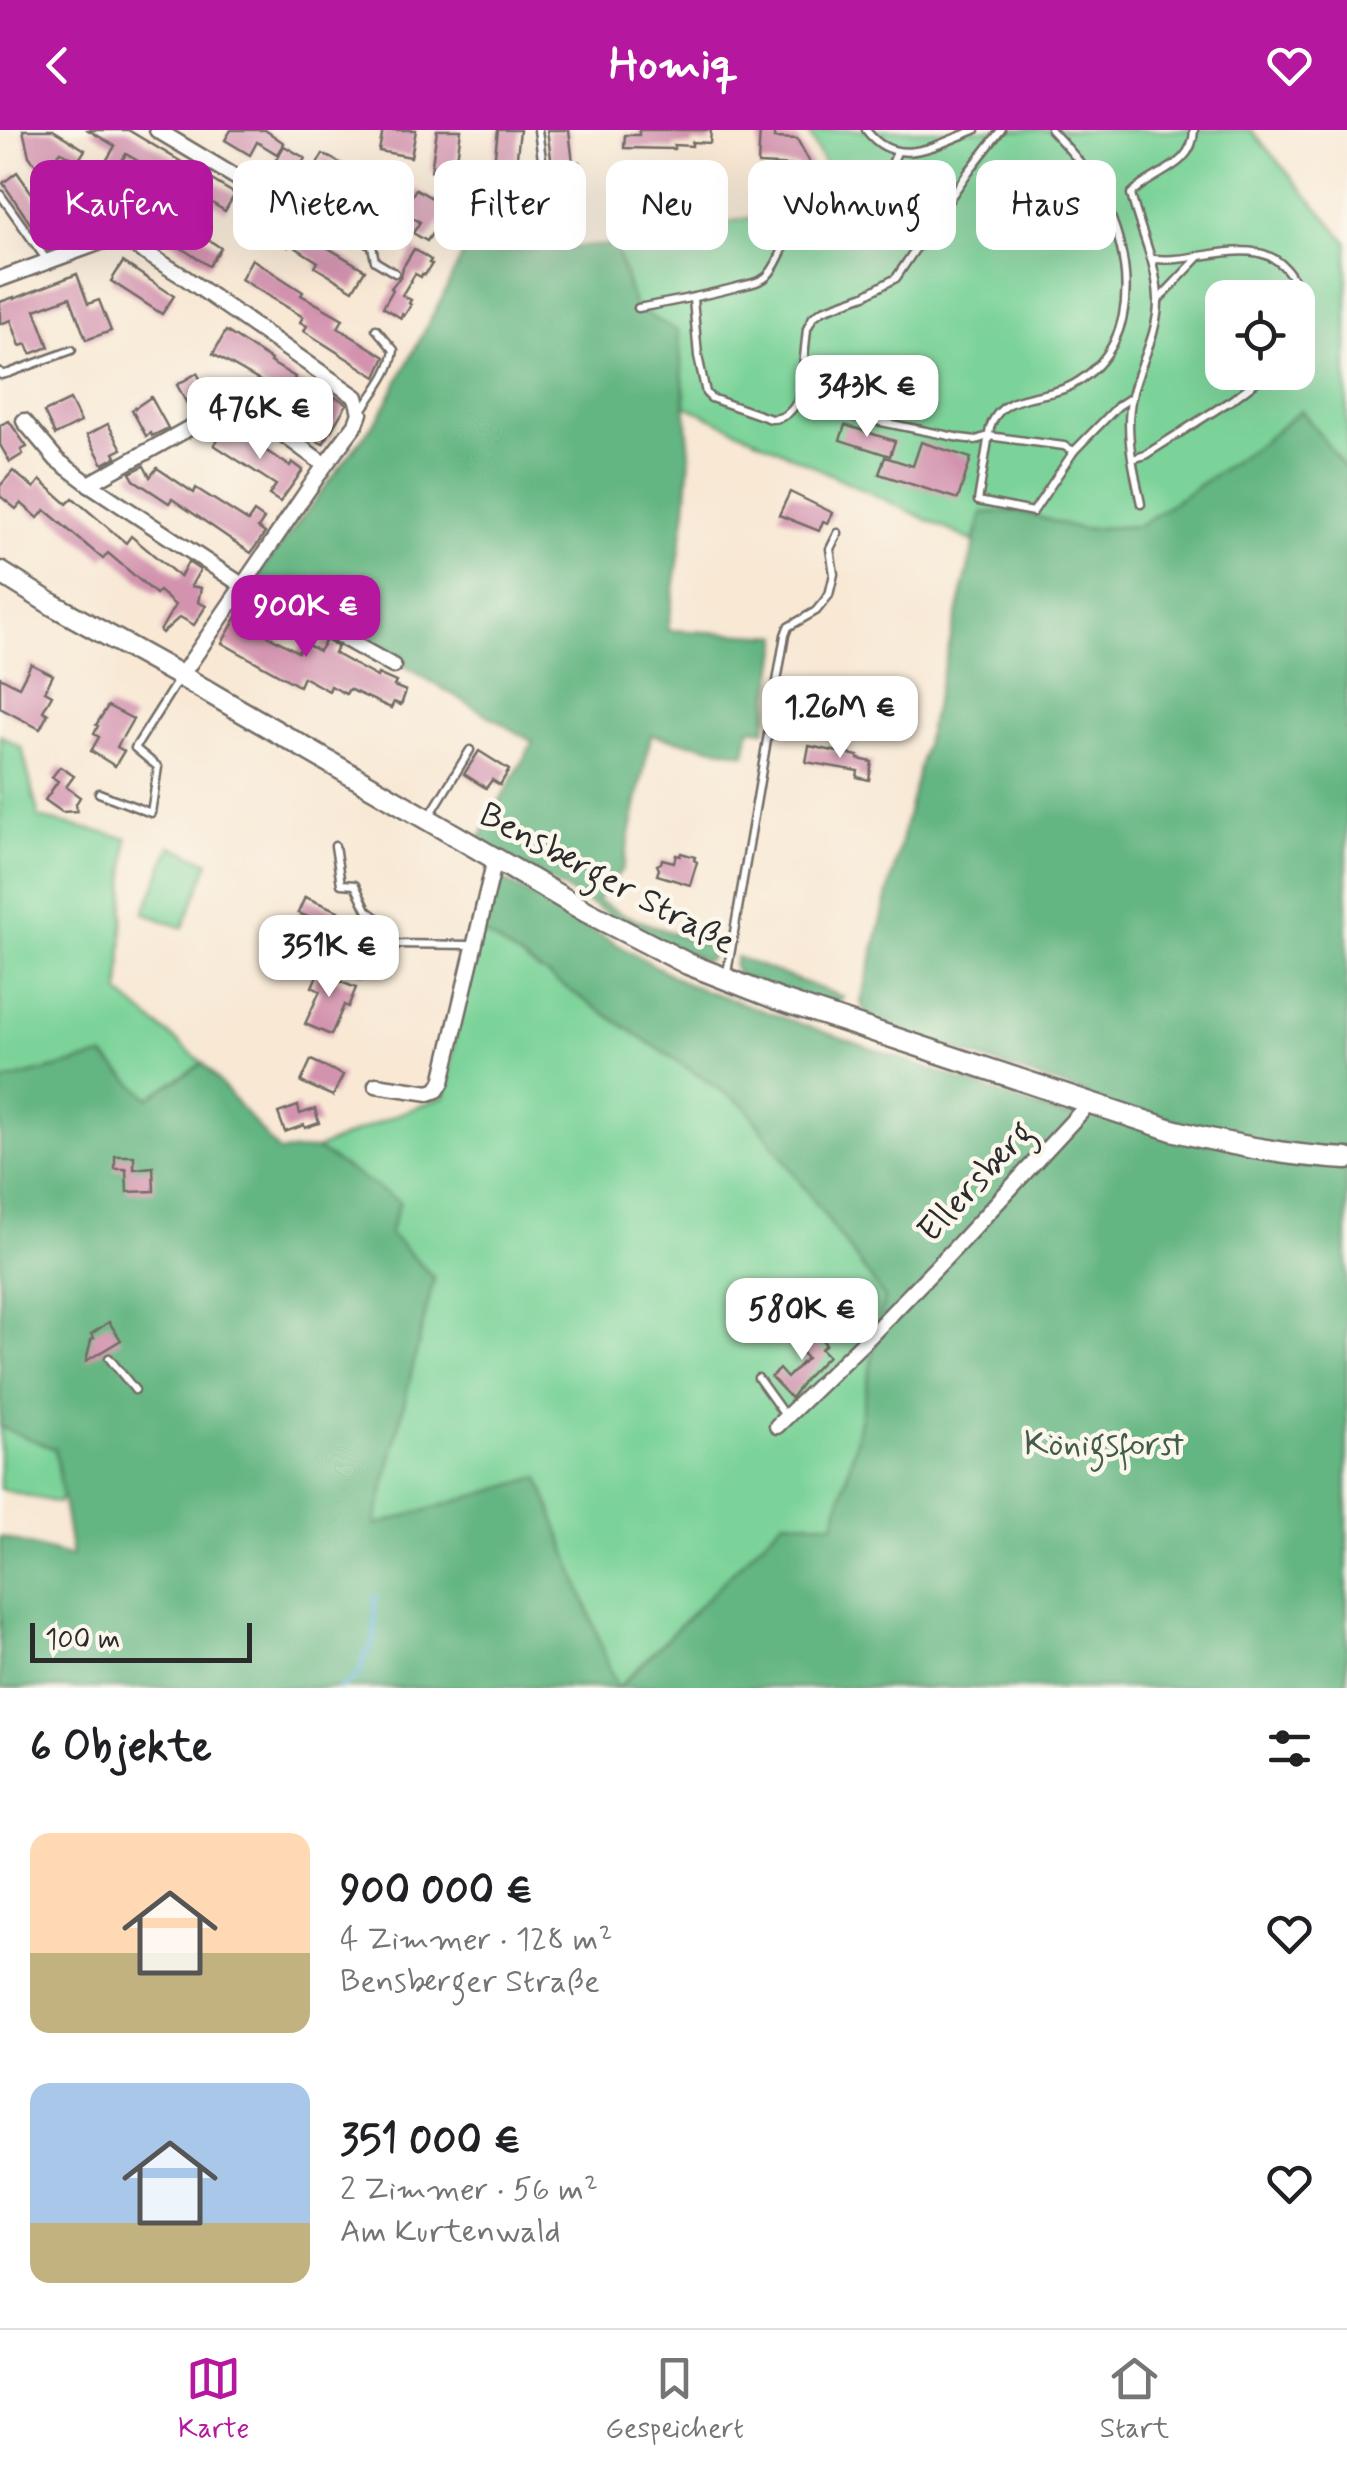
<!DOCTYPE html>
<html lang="de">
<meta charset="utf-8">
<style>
:root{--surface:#fff;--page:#f2f2f2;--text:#202124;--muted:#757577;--line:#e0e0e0;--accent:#b5179e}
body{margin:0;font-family:Mynerve,sans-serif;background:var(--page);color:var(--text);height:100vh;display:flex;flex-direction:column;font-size:38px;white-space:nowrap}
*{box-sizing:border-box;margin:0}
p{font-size:32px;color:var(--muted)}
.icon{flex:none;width:55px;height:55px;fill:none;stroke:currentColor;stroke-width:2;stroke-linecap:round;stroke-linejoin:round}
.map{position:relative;height:1558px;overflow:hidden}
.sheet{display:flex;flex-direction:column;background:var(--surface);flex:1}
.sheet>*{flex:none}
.top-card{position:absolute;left:30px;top:30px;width:1288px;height:90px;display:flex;gap:20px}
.buttons{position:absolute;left:1205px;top:150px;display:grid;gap:20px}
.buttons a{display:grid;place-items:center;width:110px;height:110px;border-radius:20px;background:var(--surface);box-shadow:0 10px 40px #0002;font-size:50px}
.scale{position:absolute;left:30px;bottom:25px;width:222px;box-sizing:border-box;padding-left:10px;border:5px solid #2b2b2b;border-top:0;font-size:28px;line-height:35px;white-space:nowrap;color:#2b2b2b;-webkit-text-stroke:8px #fbf7ec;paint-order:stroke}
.price{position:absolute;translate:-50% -85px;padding:0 22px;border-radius:20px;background:#fff;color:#222;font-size:32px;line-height:65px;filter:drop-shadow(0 2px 5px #0008)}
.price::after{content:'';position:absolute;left:50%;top:60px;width:30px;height:22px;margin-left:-15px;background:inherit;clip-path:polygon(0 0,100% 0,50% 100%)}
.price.selected{background:var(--accent);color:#fff}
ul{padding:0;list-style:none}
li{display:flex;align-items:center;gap:30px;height:250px;padding:0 30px}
li span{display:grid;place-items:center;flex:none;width:280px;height:200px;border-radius:20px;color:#555}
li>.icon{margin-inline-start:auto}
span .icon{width:120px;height:120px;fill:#fffc;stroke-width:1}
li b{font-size:42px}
h2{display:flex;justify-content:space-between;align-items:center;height:120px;padding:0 30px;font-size:42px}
.chip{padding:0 35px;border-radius:20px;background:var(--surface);box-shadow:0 10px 40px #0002;font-size:35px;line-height:90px}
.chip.selected{background:var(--accent);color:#fff}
header{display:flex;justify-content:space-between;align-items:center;height:130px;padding:0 30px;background:var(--accent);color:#fff;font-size:45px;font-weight:700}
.dock{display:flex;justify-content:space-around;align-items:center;height:140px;border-top:2px solid var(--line);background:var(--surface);font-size:28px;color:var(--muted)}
.dock a{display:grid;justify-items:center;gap:5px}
.dock .selected{color:var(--accent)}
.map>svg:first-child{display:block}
.green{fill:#7bd399;stroke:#537f62;stroke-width:2.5;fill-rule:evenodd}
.forest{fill:#64b581;stroke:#487056;stroke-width:2.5}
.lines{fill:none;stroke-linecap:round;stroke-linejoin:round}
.stream{stroke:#5db0d8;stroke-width:5}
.building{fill:#d393af;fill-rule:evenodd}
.service-casing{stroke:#736d66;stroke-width:11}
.minor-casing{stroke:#736d66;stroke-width:19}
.secondary-casing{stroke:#736d66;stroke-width:25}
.service{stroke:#fff;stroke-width:6}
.minor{stroke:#fff;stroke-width:14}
.secondary{stroke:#fff;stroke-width:20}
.labels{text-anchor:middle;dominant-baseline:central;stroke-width:9;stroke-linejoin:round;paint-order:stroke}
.street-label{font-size:35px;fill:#2b2b2b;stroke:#fbf7ec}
.park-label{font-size:35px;fill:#435d4c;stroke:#fbf7ec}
</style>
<header><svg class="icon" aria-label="back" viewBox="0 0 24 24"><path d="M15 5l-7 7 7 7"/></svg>Homiq<svg class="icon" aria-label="heart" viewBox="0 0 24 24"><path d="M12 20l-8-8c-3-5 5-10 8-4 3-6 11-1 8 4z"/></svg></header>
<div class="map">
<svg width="1347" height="1558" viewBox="0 0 1347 1558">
<rect width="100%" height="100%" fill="#fbf7ec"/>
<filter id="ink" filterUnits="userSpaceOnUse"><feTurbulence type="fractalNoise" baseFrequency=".01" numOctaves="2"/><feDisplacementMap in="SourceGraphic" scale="20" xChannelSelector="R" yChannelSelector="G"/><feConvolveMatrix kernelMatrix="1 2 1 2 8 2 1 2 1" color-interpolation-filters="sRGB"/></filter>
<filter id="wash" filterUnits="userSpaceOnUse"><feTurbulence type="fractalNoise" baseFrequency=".0048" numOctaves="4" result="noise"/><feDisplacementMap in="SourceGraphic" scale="40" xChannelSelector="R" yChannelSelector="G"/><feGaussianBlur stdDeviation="2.25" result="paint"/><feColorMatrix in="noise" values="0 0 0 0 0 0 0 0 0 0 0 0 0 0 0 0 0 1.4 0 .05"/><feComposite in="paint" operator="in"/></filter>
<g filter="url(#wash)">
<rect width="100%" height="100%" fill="#f8e8d4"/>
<g class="green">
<path d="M 807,0 L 1251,0 L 1347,112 L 1347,341 L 1301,280 L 1264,311 L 1139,396 L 1081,399 L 1016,381 L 982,384 L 974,412 L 686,276 L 678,202 L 635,178 L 615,115 L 843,69 ZM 1222,168 L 1298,168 L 1298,242 L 1222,242 Z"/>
<path d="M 0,605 L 22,618 L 39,688 L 127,708 L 120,864 L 203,933 L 149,968 L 104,926 L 0,952 Z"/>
<path d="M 171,716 L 209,732 L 183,798 L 144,783 Z"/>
<path d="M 474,797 L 745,976 L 884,1167 L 856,1311 L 834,1394 L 784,1390 L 618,1558 L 375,1395 L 434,1148 L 389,1103 L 399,1072 L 316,1019 L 401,983 L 445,967 Z"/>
<path d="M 0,1285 L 92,1313 L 58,1373 L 0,1359 Z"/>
</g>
<g class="forest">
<path d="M 615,115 L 635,178 L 678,201 L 690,324 L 686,379 L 668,500 L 780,506 L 765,600 L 750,598 L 745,624 L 651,605 L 623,738 L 597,770 L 624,785 L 715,819 L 709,829 L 704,831 L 644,804 L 478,711 L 533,612 L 256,448 L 380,285 L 445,162 L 463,123 Z"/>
<path d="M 1301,280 L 1347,341 L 1347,1558 L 618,1558 L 784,1390 L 834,1394 L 856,1311 L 884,1167 L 745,976 L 474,797 L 491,743 L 687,854 L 1067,987 L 1089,965 L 868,891 L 861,873 L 982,383 L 1016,381 L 1081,399 L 1139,396 L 1264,311 Z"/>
<path d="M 736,827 L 843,867 L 838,876 L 832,878 L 739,847 L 734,836 Z"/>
<path d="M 103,926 L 149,968 L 203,933 L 279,1022 L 316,1019 L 400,1072 L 389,1103 L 434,1148 L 375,1395 L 539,1347 L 617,1558 L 0,1558 L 0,1407 L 72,1427 L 55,1319 L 0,1297 L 0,952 Z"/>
</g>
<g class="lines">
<path class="stream" d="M 341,1558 L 360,1544 L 365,1526 L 375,1510 L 375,1466"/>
</g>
<g id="blocks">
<g class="building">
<path d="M 23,0 L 53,0 L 85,20 L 78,31 L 61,22 L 38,38 L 29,26 Z"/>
<path d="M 88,0 L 128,0 L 235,64 L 225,81 L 207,70 L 191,98 L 221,118 L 209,136 L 158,103 L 156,106 L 75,50 L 88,32 L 101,40 L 115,16 ZM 126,24 L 155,41 L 140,66 L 111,48 ZM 166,47 L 195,64 L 179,90 L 171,84 L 169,87 L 150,74 Z"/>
<path d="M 231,0 L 265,0 L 284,13 L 277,24 L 257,12 L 250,25 L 225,10 Z"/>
<path d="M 383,0 L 416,0 L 411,27 L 379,21 Z"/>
<path d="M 437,0 L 461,0 L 455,44 L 431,41 Z"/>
<path d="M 498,0 L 520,0 L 516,35 L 520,36 L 516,73 L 496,70 L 500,33 L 494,33 Z"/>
<path d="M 547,0 L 569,0 L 573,33 L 579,32 L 583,70 L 560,72 L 556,35 L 552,35 Z"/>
<path d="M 639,0 L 711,0 L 710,13 L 692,12 L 692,16 L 674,15 L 674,19 L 624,18 L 625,5 L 639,5 Z"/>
<path d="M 760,0 L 774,0 L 774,8 L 797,9 L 827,64 L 819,69 L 798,36 L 758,34 Z"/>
<path d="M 284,16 L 305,28 L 293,49 L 287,45 L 282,54 L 267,45 Z"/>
<path d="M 323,24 L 367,47 L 369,44 L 383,51 L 385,49 L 412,65 L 416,59 L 449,78 L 427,111 L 413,103 L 420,92 L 400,81 L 398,84 L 355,59 L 351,66 L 326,51 L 330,44 L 317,34 Z"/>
<path d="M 17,42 L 38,72 L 45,67 L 53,78 L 43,85 L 63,112 L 56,117 L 48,120 L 3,53 Z"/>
<path d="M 257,77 L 296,103 L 304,95 L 329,110 L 325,116 L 365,140 L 353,160 L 315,137 L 318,132 L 290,114 L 288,117 L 258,100 L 255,105 L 244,99 Z"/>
<path d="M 414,119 L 431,130 L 429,133 L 432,134 L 425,145 L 422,144 L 421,147 L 415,144 L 402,165 L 411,170 L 409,173 L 411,175 L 404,186 L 402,184 L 401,188 L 383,177 L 393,160 L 391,158 L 401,146 L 403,137 Z"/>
<path d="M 252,129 L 303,162 L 301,165 L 343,189 L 338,198 L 385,227 L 376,247 L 304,201 L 307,196 L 300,192 L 303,187 L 241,149 Z"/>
<path d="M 123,132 L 174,166 L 162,184 L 111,151 Z"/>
<path d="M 77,144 L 88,174 L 99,170 L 111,201 L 86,210 L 70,167 L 35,180 L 49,217 L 31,224 L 27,214 L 20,216 L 11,190 L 0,194 L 0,172 L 14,167 L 14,169 Z"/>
<path d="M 226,201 L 271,230 L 270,232 L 295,247 L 294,249 L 333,271 L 336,267 L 347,274 L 323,314 L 314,309 L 320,294 L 307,286 L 309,284 L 283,269 L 284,267 L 258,253 L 260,251 L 213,224 Z"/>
<path d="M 197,243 L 213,273 L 199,280 L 197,277 L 191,281 L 177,255 Z"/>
<path d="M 151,267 L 168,298 L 152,306 L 151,303 L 146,306 L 132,280 Z"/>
<path d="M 70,270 L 81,292 L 55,305 L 44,282 Z"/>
<path d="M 9,291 L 27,317 L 21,320 L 23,324 L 10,332 L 0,315 L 0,295 Z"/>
<path d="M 108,294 L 122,319 L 114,323 L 116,327 L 103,334 L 87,305 Z"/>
<path d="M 845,295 L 895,311 L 890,326 L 840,310 Z"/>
<path d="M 227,296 L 290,336 L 292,332 L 303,340 L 280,372 L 269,365 L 276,355 L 214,315 Z"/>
<path d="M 921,312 L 971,328 L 958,369 L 879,344 L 885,327 L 913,336 Z"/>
<path d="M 144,336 L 150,347 L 157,338 L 194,363 L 196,358 L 248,391 L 254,382 L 264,389 L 258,398 L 265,403 L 251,423 L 172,369 L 169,373 L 134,350 L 130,343 Z"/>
<path d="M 13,341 L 34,358 L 40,350 L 67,374 L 73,368 L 126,413 L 131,406 L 180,447 L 188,432 L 200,440 L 191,456 L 201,458 L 198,472 L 206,476 L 194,495 L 180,487 L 162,503 L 160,501 L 175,475 L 159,461 L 156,464 L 108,423 L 103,429 L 45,380 L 38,388 L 21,373 L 16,379 L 0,366 L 0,356 Z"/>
<path d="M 790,362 L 833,383 L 828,393 L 823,391 L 819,401 L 779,385 Z"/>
<path d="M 247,469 L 269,481 L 258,500 L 298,522 L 304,513 L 319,521 L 326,510 L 338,517 L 334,523 L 377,547 L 378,544 L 396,552 L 394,556 L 406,561 L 401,575 L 394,572 L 391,578 L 349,559 L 346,564 L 331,556 L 329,561 L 303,547 L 299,556 L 222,513 Z"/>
<path d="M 31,534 L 53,545 L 45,561 L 52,565 L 43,581 L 48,584 L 40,599 L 0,578 L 0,547 L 19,557 Z"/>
<path d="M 108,576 L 133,589 L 117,617 L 124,621 L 115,636 L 91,621 L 99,607 L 94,604 L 98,596 L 96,595 Z"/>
<path d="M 809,616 L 858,626 L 858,629 L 872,632 L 869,650 L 857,647 L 858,641 L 806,632 Z"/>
<path d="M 479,621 L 509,640 L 500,655 L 492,650 L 486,658 L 464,644 Z"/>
<path d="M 60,637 L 74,646 L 66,657 L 80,667 L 76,674 L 77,681 L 62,682 L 45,670 L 58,651 L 52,647 Z"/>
<path d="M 681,723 L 695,727 L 694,730 L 697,732 L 690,755 L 657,745 L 659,739 L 657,735 L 661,733 L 662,729 L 674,732 L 676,725 L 680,726 Z"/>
<path d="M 305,767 L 338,781 L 332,797 L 298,783 Z"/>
<path d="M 322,834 L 337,840 L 334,849 L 356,858 L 348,877 L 344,875 L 331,905 L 305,894 L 320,861 L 312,857 Z"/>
<path d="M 311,930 L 343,945 L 333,966 L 301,952 Z"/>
<path d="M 298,976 L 300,984 L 315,979 L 319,993 L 305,998 L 304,995 L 285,1002 L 278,983 Z"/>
<path d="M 115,1026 L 134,1026 L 134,1039 L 153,1037 L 154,1061 L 127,1062 L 126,1039 L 128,1039 L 115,1039 Z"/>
<path d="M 109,1192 L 121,1210 L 86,1231 L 91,1210 L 94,1208 L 91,1204 Z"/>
<path d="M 802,1199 L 812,1210 L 817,1205 L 826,1214 L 821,1219 L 828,1226 L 806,1248 L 791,1268 L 771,1247 L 779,1239 L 787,1248 L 807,1228 L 790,1211 Z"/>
</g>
</g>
</g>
<g filter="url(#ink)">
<use href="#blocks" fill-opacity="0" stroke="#736d66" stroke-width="2.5"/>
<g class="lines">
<g class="service-casing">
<g id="service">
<path d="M 538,0 L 545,51"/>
<path d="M 866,0 C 897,41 937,14 975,0"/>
<path d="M 1051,0 C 1065,15 1080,30 1091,48 C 1131,109 1149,211 1074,254 C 1046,271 1001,260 990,298 L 978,371 L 1033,382 L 1074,321 L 1118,276 L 1132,267"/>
<path d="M 59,33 L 65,60 L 109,109"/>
<path d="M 0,64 L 48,132"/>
<path d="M 298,75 L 316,41"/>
<path d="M 855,104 L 883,55 L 897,22"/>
<path d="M 371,111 L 375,131 L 395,143"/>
<path d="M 920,112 L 896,148 L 865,165 L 823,180 L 813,187 L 807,199 L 800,266 L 804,271 L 814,277 L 832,282 L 960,308 L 976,310 L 988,306 L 1064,316 L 1074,321"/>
<path d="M 1152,129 C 1160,129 1168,130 1176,129 C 1220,126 1274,102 1297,157 C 1304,174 1305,195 1298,212"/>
<path d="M 693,169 L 698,226 L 706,263 L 711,268 L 771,289 C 786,289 793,280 800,267"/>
<path d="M 1159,169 L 1199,127"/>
<path d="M 638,178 C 671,172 704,166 737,157 C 746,155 759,153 766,147 C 782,133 781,106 804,99 C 830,92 887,113 920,112 L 969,41 L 1001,0"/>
<path d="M 0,242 L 1,245 L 9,243 L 72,220"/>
<path d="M 361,282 C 373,263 391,243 394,220 L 376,199"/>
<path d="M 1133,329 L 1145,325 L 1233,269 L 1269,242"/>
<path d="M 1141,374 C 1134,340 1124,301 1132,266 C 1139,235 1159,202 1158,169 C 1157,132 1139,99 1131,64 C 1153,41 1193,38 1194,0"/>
<path d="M 99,663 L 151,683 L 158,637 L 135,618 L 180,547"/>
<path d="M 429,687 L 470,620"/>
<path d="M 335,716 L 341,754 L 355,755 L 367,780 L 380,790 L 395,814 L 472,815"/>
<path d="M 727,843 L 785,505 L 788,497 L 816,481 L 829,465 L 834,444 L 830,419 L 838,403"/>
<path d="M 361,846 L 388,839 L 395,814"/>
<path d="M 109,1228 L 135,1260"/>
<path d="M 758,1248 L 786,1287"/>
</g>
</g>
<g class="minor-casing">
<g id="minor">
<path d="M 157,0 L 269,67 L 297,75 L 333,96 L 371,110"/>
<path d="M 0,149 L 109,109 L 122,108 L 184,147 L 356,267 L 360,283 L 356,294 L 325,335 L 181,546"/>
<path d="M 24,291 L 57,330 L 89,354 L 242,455"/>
<path d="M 89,354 L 209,287 L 231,277 L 246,279 L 261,288 L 325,335"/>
<path d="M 244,452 L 393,536"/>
<path d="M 376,955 L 429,963 L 437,960 L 442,952 L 495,729"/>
<path d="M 777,1296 L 870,1206 L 955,1118 L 1082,981 L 1086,971"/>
</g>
</g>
<g class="secondary-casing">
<path id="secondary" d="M 0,442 L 53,475 L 181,546 L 587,782 L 688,834 L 780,870 L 1172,1000 C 1230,1015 1286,1026 1347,1029"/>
</g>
<use href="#service" class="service"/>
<use href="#minor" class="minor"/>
<use href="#secondary" class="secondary"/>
</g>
</g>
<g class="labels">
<g class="street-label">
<text transform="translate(607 749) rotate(28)">Bensberger Straße</text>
<text transform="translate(976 1052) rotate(-47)">Ellersberg</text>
</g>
<g class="park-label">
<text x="1104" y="1315">Königsforst</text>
</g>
</g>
</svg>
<div class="buttons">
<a><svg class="icon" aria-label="locate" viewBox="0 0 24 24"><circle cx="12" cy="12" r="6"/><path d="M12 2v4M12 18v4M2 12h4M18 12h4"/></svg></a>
</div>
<div class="scale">100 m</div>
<b class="price" style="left:867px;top:310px">343K €</b>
<b class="price" style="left:260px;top:332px">476K €</b>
<b class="price selected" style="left:306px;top:530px">900K €</b>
<b class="price" style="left:840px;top:631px">1.26M €</b>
<b class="price" style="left:329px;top:870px">351K €</b>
<b class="price" style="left:802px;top:1233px">580K €</b>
<div class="top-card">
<a class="chip selected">Kaufen</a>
<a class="chip">Mieten</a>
<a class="chip">Filter</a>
<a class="chip">Neu</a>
<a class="chip">Wohnung</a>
<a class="chip">Haus</a>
</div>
</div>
<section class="sheet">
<h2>6 Objekte<svg class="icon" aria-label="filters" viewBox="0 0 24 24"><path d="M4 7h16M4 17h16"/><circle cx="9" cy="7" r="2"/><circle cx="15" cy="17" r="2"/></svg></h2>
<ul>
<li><span style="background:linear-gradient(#ffd9b3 60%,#c2b280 0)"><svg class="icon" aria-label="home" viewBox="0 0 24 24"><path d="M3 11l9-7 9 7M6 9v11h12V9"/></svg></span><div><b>900 000 €</b><p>4 Zimmer · 128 m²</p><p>Bensberger Straße</p></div><svg class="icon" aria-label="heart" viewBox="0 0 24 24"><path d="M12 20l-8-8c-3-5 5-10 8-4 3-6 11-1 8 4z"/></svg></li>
<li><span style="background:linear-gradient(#a9c7e8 70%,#c2b280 0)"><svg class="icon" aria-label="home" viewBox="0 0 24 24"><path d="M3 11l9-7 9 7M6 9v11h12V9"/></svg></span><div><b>351 000 €</b><p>2 Zimmer · 56 m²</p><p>Am Kurtenwald</p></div><svg class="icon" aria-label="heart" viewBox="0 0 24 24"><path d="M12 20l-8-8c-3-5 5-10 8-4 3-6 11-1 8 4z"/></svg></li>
</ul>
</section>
<nav class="dock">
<a class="selected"><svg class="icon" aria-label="map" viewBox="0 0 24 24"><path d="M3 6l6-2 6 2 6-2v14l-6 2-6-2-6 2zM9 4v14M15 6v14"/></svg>Karte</a>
<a><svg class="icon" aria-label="saved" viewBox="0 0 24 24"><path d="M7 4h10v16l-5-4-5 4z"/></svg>Gespeichert</a>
<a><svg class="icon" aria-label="home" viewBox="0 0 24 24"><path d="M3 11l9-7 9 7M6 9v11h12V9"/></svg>Start</a>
</nav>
